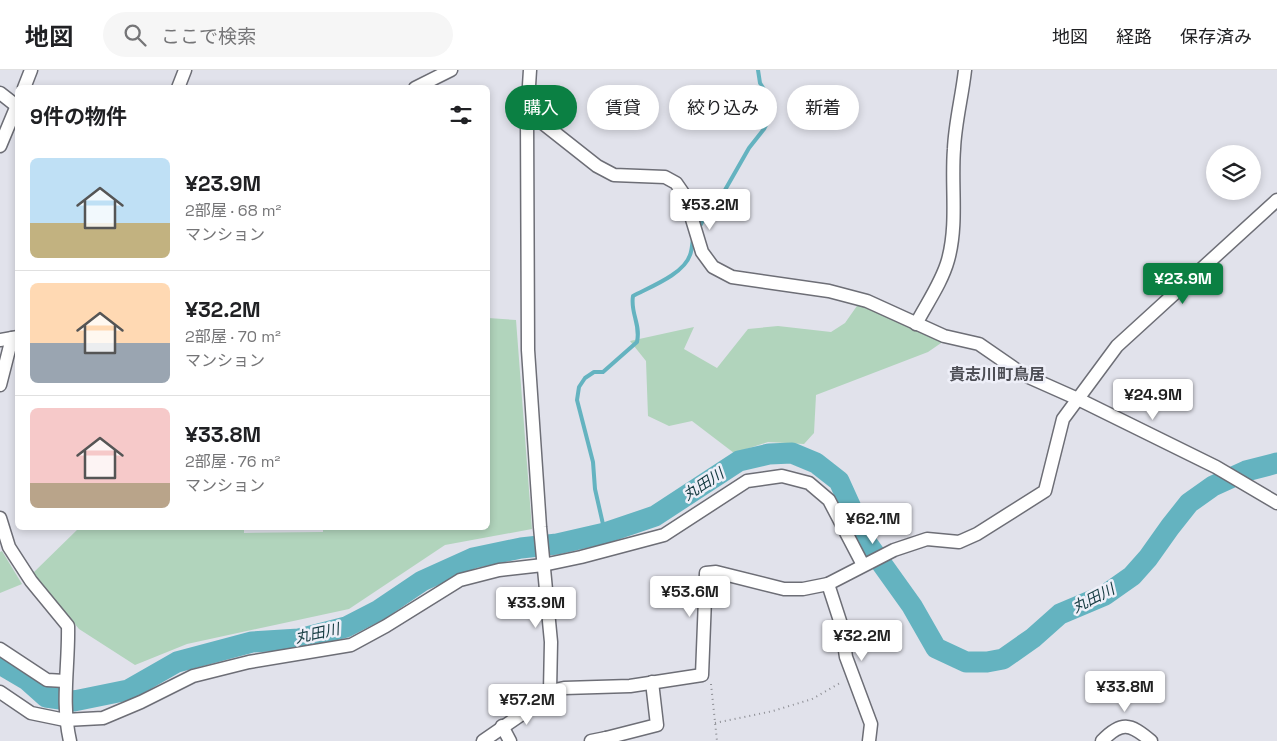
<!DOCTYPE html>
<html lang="ja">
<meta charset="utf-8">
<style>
:root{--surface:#fff;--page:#f6f6f6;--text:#202124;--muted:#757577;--line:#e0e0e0;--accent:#0b8043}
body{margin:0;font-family:"Space Grotesk","Noto Sans JP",sans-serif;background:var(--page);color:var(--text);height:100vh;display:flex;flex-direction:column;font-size:19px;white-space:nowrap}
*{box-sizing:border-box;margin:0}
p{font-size:16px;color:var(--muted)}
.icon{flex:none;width:28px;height:28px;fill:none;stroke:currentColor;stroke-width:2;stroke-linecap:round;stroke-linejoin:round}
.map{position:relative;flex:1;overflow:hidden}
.panel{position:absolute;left:15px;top:15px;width:475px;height:445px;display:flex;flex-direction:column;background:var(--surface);border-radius:8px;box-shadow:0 2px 8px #0003}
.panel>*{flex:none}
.guide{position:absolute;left:505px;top:15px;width:475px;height:45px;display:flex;gap:10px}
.tools{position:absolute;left:1206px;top:75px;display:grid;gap:10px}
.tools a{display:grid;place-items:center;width:55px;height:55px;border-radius:50%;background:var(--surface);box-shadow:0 2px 8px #0003;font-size:25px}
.price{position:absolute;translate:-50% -42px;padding:0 11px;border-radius:5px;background:#fff;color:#222;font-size:16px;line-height:32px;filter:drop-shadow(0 1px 2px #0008)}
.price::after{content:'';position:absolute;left:50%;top:30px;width:15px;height:11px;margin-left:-8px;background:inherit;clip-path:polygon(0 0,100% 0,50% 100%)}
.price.selected{background:var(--accent);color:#fff}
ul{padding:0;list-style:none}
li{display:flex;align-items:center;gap:15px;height:125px;padding:0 15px}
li+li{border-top:1px solid var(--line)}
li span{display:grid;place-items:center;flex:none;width:140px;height:100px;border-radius:8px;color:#555}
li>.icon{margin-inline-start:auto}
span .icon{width:60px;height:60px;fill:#fffc;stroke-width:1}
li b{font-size:21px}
h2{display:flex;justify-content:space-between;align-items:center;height:60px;padding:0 15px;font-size:21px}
.tag{padding:0 18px;border-radius:22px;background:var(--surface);box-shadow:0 2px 8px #0003;font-size:18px;line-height:45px}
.tag.selected{background:var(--accent);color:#fff}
header{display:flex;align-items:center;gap:30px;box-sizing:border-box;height:70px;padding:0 25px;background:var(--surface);border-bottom:1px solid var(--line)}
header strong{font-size:24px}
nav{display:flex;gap:28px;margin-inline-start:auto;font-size:18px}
.search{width:350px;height:45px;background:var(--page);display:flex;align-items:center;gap:12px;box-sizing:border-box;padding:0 18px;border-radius:28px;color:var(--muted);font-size:19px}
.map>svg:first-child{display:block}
.green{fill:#b1d4bc}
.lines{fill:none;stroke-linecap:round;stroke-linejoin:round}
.stream{stroke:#64b3c0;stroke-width:4}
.river{stroke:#64b3c0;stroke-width:21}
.street-casing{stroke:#6d6e76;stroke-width:15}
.path{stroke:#8d8e94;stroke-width:2;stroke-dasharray:1 4;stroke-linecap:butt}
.street{stroke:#fff;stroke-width:12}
.labels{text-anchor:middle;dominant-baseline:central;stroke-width:5;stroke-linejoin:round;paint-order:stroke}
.water-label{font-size:15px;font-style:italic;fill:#143a40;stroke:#eeeff8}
.quarter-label{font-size:16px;font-weight:bold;fill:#4c4d54;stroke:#eeeff8}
</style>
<header>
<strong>地図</strong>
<div class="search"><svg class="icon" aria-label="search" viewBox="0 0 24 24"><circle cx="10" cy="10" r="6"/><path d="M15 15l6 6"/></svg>ここで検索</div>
<nav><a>地図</a><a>経路</a><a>保存済み</a></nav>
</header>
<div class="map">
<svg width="1277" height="671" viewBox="0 0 1277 671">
<rect width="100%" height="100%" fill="#e1e2eb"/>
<g class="green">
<path d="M 859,233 L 944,271 L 928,282 L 816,325 L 814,363 L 804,374 L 768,372 L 734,383 L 692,351 L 669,356 L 648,346 L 646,291 L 630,271 L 694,257 L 684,279 L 717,298 L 748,259 L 778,256 L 831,262 L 845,253 Z"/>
<path d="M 488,248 L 516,250 L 532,459 L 445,475 L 349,539 L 187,574 L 135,595 L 79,559 L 33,503 L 79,458 L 244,458 L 244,463 L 323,462 L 323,458 L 488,458 Z"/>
<path d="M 2,481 L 22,514 L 0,523 L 0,482 Z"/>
</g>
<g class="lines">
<g class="stream">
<path d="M 699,158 L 704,148 L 717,134 L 749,78 L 764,59 L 775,37 L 760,13 L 758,0"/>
<path d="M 605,463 L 595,419 L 593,392 L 577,330 L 579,317 L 585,308 L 594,302 L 603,302 L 637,272 C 641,254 630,243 633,226 C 650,217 684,204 690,185 C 692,180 692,174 693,169"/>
</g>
<path class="river" d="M 0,594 L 27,610 L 46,627 L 74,631 L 128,620 L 177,592 L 252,572 L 299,569 L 346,557 L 379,540 L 422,511 L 473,488 L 521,478 L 557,474 L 605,463 L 655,446 L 739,391 L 769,384 L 792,383 L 816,393 L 839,411 L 867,473 L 912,536 L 936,578 L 966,592 L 987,592 L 1003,589 L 1033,568 L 1060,544 L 1105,525 L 1132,506 L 1148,488 L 1170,457 L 1189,433 L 1213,416 L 1246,401 L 1277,393"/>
<g class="street-casing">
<g id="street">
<path d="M 530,0 L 527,47 L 528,280 L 540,457 L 551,572 L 550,621"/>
<path d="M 24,18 L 31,0"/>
<path d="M 178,18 L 185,0"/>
<path d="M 415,18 L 451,0"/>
<path d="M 0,23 L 18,37"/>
<path d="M 527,47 L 540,51 L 597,96 L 614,105 L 665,107 L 676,113 L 685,126 L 702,182 L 713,197 L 732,207 L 829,221 L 867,231 L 944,266 L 979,274 L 1024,305 L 1078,329 L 1216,397 L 1277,433"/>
<path d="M 0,76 L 18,33"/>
<path d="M 916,254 C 927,233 942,212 948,190 C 958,154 951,115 954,79 C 955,53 962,27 965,0"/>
<path d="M 0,270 L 18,267"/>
<path d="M 0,315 L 12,268"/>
<path d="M 0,448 L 9,477 L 31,511 L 68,556 C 69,595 61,632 70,671"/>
<path d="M 828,514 L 841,554 L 846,587 L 871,654 L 869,671"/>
<path d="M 0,579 L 47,610 L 65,611"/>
<path d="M 0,622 L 31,643 L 65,650 L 103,648 L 141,632 L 193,606 L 249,592 L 351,575 L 386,556 L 460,510 L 499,500 L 543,495 L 581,487 L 664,465 L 747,411 L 782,406 L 809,413 L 829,430 L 863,495"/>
<path d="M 502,656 L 510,671"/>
<path d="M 483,671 L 538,633 L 550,621 L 564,618 L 630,616 L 702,605 L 706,503 L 716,502 L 784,519 L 803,519 L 828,514 L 894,480 L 927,469 L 959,472 L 977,464 L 1045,421 L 1063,349 L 1117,276 L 1277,130"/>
<path d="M 591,671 L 606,668"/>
<path d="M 606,671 L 606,668 L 657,655 L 652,612"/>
<path d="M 1102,671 C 1121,651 1130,653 1151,671"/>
</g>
</g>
<g class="path">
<path d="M 711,614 L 717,671"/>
<path d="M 715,653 L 773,641 L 812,629 L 842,612"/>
</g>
<use href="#street" class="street"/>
</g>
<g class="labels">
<g class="water-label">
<text transform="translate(703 414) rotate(-33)">丸田川</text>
<text transform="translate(1093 528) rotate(-27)">丸田川</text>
<text transform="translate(317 563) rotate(-12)">丸田川</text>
</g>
<g class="quarter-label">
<text x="997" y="304">貴志川町鳥居</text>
</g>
</g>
</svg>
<div class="tools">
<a><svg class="icon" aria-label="layers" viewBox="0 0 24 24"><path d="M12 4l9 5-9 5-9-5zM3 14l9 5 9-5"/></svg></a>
</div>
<b class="price" style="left:710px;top:161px">¥53.2M</b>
<b class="price selected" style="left:1183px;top:235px">¥23.9M</b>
<b class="price" style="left:1153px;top:351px">¥24.9M</b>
<b class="price" style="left:873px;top:475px">¥62.1M</b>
<b class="price" style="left:690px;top:548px">¥53.6M</b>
<b class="price" style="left:536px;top:559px">¥33.9M</b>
<b class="price" style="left:862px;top:592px">¥32.2M</b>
<b class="price" style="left:1125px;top:643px">¥33.8M</b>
<b class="price" style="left:527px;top:656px">¥57.2M</b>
<div class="guide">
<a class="tag selected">購入</a>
<a class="tag">賃貸</a>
<a class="tag">絞り込み</a>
<a class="tag">新着</a>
</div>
<section class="panel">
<h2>9件の物件<svg class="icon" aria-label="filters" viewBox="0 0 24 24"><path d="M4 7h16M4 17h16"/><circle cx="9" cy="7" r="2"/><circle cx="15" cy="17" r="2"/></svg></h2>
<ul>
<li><span style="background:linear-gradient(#bfe0f5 65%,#c2b280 0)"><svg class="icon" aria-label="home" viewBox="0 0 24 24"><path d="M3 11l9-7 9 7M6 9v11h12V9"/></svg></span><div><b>¥23.9M</b><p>2部屋 · 68 m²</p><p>マンション</p></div></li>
<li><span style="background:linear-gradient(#ffd9b3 60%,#9aa5b1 0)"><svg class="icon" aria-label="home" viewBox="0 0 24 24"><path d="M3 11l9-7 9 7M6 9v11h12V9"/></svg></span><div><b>¥32.2M</b><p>2部屋 · 70 m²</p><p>マンション</p></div></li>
<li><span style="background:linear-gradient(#f6c9c9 75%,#b9a48a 0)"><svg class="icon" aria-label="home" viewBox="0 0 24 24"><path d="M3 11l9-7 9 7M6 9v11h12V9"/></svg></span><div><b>¥33.8M</b><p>2部屋 · 76 m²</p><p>マンション</p></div></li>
</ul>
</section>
</div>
